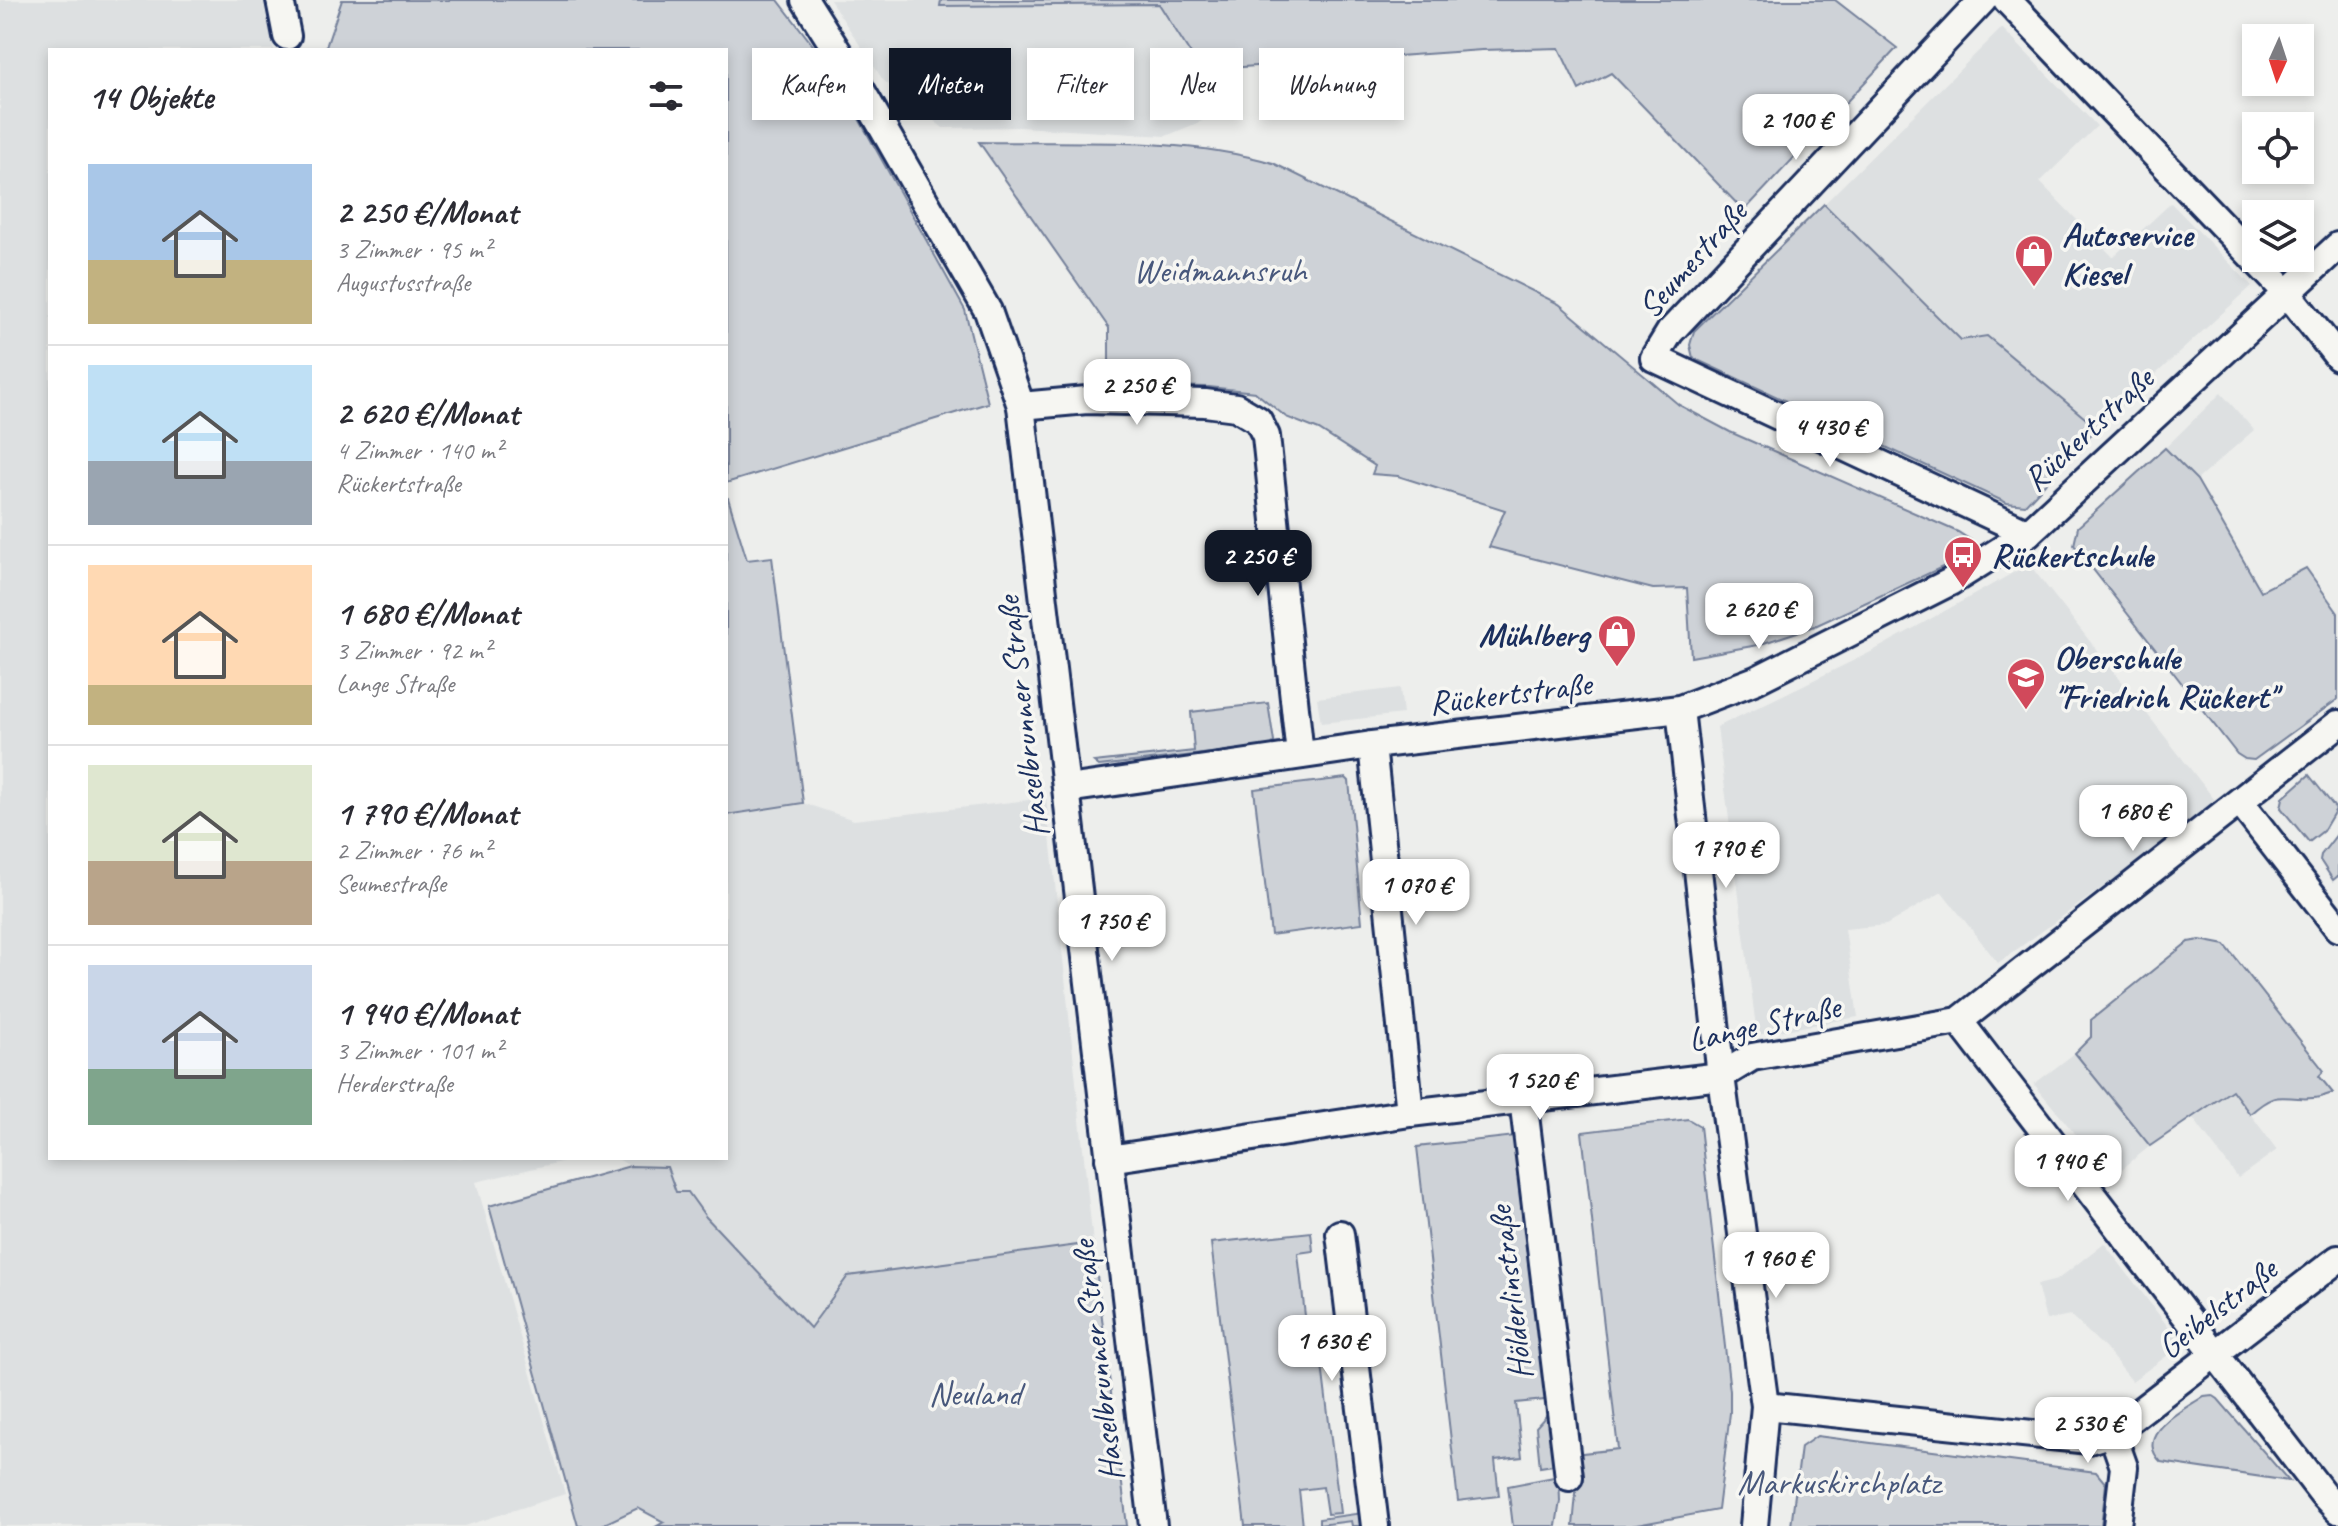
<!DOCTYPE html>
<html lang="de">
<meta charset="utf-8">
<style>
:root{--surface:#fff;--page:#f2f2f3;--text:#2b2b33;--muted:#7c7c81;--line:#e1e1e2;--accent:#111827}
body{margin:0;font-family:Caveat,sans-serif;background:var(--page);color:var(--text);height:100vh;display:flex;flex-direction:column;font-size:30px;white-space:nowrap}
*{box-sizing:border-box;margin:0}
p{font-size:26px;color:var(--muted)}
.icon{flex:none;width:44px;height:44px;fill:none;stroke:currentColor;stroke-width:2;stroke-linecap:round;stroke-linejoin:round}
.map{position:relative;flex:1;overflow:hidden}
.side{position:absolute;left:48px;top:48px;width:680px;height:1112px;display:flex;flex-direction:column;background:var(--surface);border-radius:0px;box-shadow:0 4px 12px #0003}
.side>*{flex:none}
.top-card{position:absolute;left:752px;top:48px;width:760px;height:72px;display:flex;gap:16px}
.needle{width:52px;rotate:183deg}
.tools{position:absolute;left:2242px;top:24px;display:grid;gap:16px}
.tools a{display:grid;place-items:center;width:72px;height:72px;border-radius:0px;background:var(--surface);box-shadow:0 4px 12px #0003;font-size:40px}
.price{position:absolute;translate:-50% -68px;padding:0 18px;border-radius:16px;background:#fff;color:#222;font-size:26px;line-height:52px;filter:drop-shadow(0 2px 4px #0008)}
.price::after{content:'';position:absolute;left:50%;top:48px;width:24px;height:18px;margin-left:-12px;background:inherit;clip-path:polygon(0 0,100% 0,50% 100%)}
.price.current{background:var(--accent);color:#fff}
ul{padding:0;list-style:none}
li{display:flex;align-items:center;gap:24px;height:200px;padding:0 40px}
li+li{border-top:2px solid var(--line)}
li span{display:grid;place-items:center;flex:none;width:224px;height:160px;border-radius:0px;color:#555}
li>.icon{margin-inline-start:auto}
span .icon{width:96px;height:96px;fill:#fffc;stroke-width:1}
li b{font-size:34px}
h2{display:flex;justify-content:space-between;align-items:center;height:96px;padding:0 40px;font-size:34px}
.pill{padding:0 28px;border-radius:0px;background:var(--surface);box-shadow:0 4px 12px #0003;font-size:28px;line-height:72px}
.pill.current{background:var(--accent);color:#fff}
.map>svg:first-child{display:block}
.built{fill:#dde0e1}
.green{fill:#ced2d7;stroke:#74809a;stroke-width:2}
.lines{fill:none;stroke-linecap:round;stroke-linejoin:round}
.minor-casing{stroke:#1b2f5e;stroke-width:32}
.minor{stroke:#f6f6f2;stroke-width:26}
.labels{text-anchor:middle;dominant-baseline:central;stroke-width:7;stroke-linejoin:round;paint-order:stroke}
.poi-label{font-size:34px;font-weight:bold;fill:#1b2f5e;stroke:#f6f6f2;text-anchor:start}
.street-label{font-size:34px;fill:#1b2f5e;stroke:#f6f6f2}
.park-label{font-size:34px;fill:#48587c;stroke:#f6f6f2}
</style>
<div class="map">
<svg width="2338" height="1526" viewBox="0 0 2338 1526">
<rect width="100%" height="100%" fill="#edeeec"/>
<filter id="ink" filterUnits="userSpaceOnUse"><feTurbulence type="fractalNoise" baseFrequency=".0125" numOctaves="2"/><feDisplacementMap in="SourceGraphic" scale="16" xChannelSelector="R" yChannelSelector="G"/><feConvolveMatrix kernelMatrix="1 2 1 2 8 2 1 2 1" color-interpolation-filters="sRGB"/></filter>
<g filter="url(#ink)">
<g class="built">
<path d="M 0,0 L 263,0 L 274,50 L 50,50 L 50,1158 L 577,1158 L 476,1182 L 565,1494 L 465,1526 L 0,1526 Z"/>
<path d="M 830,0 L 941,0 L 941,6 L 1160,4 L 1201,70 L 1202,121 L 1166,136 L 1021,127 L 943,128 L 883,80 Z"/>
<path d="M 2002,28 L 2097,126 L 2040,182 L 2113,257 L 2171,203 L 2252,286 L 2097,428 L 1987,336 L 1961,340 L 1824,204 Z"/>
<path d="M 2221,393 L 2254,430 L 2197,480 L 2165,448 Z"/>
<path d="M 2029,564 L 2218,804 L 1998,963 L 1942,892 L 1886,925 L 1845,929 L 1858,1017 L 1757,1035 L 1717,727 L 1871,652 Z"/>
<path d="M 1400,688 L 1403,714 L 1321,723 L 1317,698 Z"/>
<path d="M 1046,798 L 1093,1243 L 848,1276 L 811,1328 L 706,1217 L 688,1193 L 676,1192 L 667,1167 L 630,1166 L 616,1158 L 726,1158 L 726,815 L 803,803 L 854,820 Z"/>
<path d="M 2075,1053 L 2150,1146 L 2111,1178 L 2034,1084 Z"/>
<path d="M 2232,1089 L 2277,1150 L 2238,1178 L 2193,1118 Z"/>
<path d="M 2104,1243 L 2182,1345 L 2132,1381 L 2105,1348 L 2070,1315 L 2046,1320 L 2037,1285 L 2057,1280 Z"/>
</g>
<g class="green">
<path d="M 342,0 L 778,0 L 832,70 L 965,310 L 988,403 L 726,483 L 726,50 L 325,50 Z"/>
<path d="M 941,0 L 1835,0 L 1897,48 L 1744,211 L 1611,73 L 1579,90 L 1559,48 L 1482,50 L 1201,70 L 1159,4 L 940,6 Z"/>
<path d="M 979,142 C 1076,144 1179,136 1273,163 L 1559,304 L 1679,405 L 1730,432 L 1958,532 L 1972,541 L 1971,549 L 1962,558 L 1815,626 L 1758,645 L 1691,657 L 1687,588 L 1653,589 L 1489,547 L 1505,510 L 1398,476 L 1372,474 L 1375,466 L 1319,430 L 1286,417 L 1255,392 L 1209,387 L 1109,385 L 1109,328 Z"/>
<path d="M 1824,204 L 1961,340 L 1987,336 L 2097,428 L 2025,505 L 2007,503 L 1693,358 L 1690,345 L 1694,331 Z"/>
<path d="M 2165,448 L 2197,480 L 2261,591 L 2306,568 L 2338,613 L 2338,699 L 2254,760 L 2245,759 L 2237,754 L 2074,545 L 2078,527 Z"/>
<path d="M 726,498 L 728,498 L 747,560 L 772,557 L 803,803 L 726,815 Z"/>
<path d="M 1268,703 L 1274,742 L 1271,746 L 1099,766 L 1094,762 L 1194,751 L 1191,712 Z"/>
<path d="M 2309,775 L 2336,809 L 2323,831 L 2309,842 L 2281,808 L 2283,798 Z"/>
<path d="M 1346,778 L 1349,781 L 1362,923 L 1271,935 L 1254,789 Z"/>
<path d="M 2338,833 L 2338,876 L 2333,880 L 2320,860 L 2321,855 Z"/>
<path d="M 2200,940 L 2225,945 L 2324,1071 L 2319,1076 L 2333,1093 C 2326,1095 2319,1098 2313,1098 C 2282,1101 2280,1087 2250,1114 L 2232,1090 L 2150,1146 L 2075,1053 L 2091,1037 L 2091,1020 L 2188,942 Z"/>
<path d="M 1688,1119 L 1700,1126 L 1730,1391 L 1730,1413 L 1718,1510 L 1631,1526 L 1573,1526 L 1577,1483 L 1574,1454 L 1618,1449 L 1582,1132 Z"/>
<path d="M 1524,1135 L 1554,1399 L 1516,1403 L 1522,1457 L 1495,1460 L 1499,1496 L 1458,1501 L 1417,1147 Z"/>
<path d="M 630,1166 L 667,1167 L 676,1192 L 688,1192 L 706,1217 L 810,1328 L 848,1276 L 1093,1243 L 1127,1526 L 657,1526 L 664,1522 L 638,1508 L 600,1526 L 578,1526 L 489,1206 Z"/>
<path d="M 1311,1232 L 1313,1251 L 1298,1253 L 1306,1325 L 1317,1324 L 1340,1513 L 1327,1514 L 1323,1487 L 1299,1490 L 1303,1526 L 1245,1526 L 1211,1243 Z"/>
<path d="M 2212,1395 L 2218,1399 L 2289,1481 L 2161,1462 C 2132,1433 2184,1410 2204,1396 Z"/>
<path d="M 1556,1414 L 1560,1464 L 1540,1467 L 1536,1427 L 1546,1416 Z"/>
<path d="M 1817,1436 L 2096,1472 L 2106,1484 L 2101,1526 L 1791,1526 L 1801,1447 Z"/>
<path d="M 1559,1476 L 1560,1501 L 1556,1526 L 1513,1526 L 1508,1486 Z"/>
<path d="M 1362,1513 L 1367,1526 L 1352,1526 L 1351,1521 L 1319,1525 L 1319,1519 Z"/>
</g>
<g class="lines">
<g class="minor-casing">
<g id="minor">
<path d="M 280,0 L 287,36"/>
<path d="M 805,0 L 853,76 L 988,311 L 1021,406 L 1153,1526"/>
<path d="M 1983,0 L 1670,332 L 1654,358 L 2028,533"/>
<path d="M 2007,0 L 2288,294 L 2338,357"/>
<path d="M 1021,406 L 1087,400 L 1205,403 L 1236,407 L 1258,420 L 1266,436 L 1300,755"/>
<path d="M 1680,709 L 1721,1076 L 1765,1406 L 1754,1526"/>
<path d="M 1372,745 L 1410,1113"/>
<path d="M 1067,789 L 1372,745 L 1680,709 L 1756,680 L 1950,582 L 2028,533 L 2338,246"/>
<path d="M 2240,802 L 2338,928"/>
<path d="M 1959,1021 L 2323,1494 L 2338,1510"/>
<path d="M 1523,1099 L 1569,1477"/>
<path d="M 1109,1159 L 1410,1113 L 1721,1076 L 1752,1057 L 1959,1021 L 2338,724"/>
<path d="M 1340,1234 L 1375,1526"/>
<path d="M 1765,1406 L 2089,1440 L 2112,1433 L 2338,1259"/>
<path d="M 2112,1433 L 2124,1467 L 2117,1526"/>
</g>
</g>
<use href="#minor" class="minor"/>
</g>
</g>
<defs>
<g id="shop-pin" transform="scale(2)"><path d="M0 17L-7.5 6A9.5 9.5 0 1 1 7.5 6Z" fill="#d1495b" stroke="#f6f6f2"/><path d="M-5-2.5h2.3a2.7 3.5 0 0 1 5.4 0H5L5.5 6h-11ZM-1.5-2.5h3a1.5 2.3 0 0 0-3 0Z" fill="#fff"/></g>
<g id="bus-pin" transform="scale(2)"><path d="M0 17L-7.5 6A9.5 9.5 0 1 1 7.5 6Z" fill="#d1495b" stroke="#f6f6f2"/><path d="M-5-6H5V4H4V6H2V4H-2V6H-4V4H-5ZM-3.5-4V0h7V-4ZM-3.5 1.2v1.5H-2V1.2ZM2 1.2v1.5H3.5V1.2Z" fill="#fff"/></g>
<g id="school-pin" transform="scale(2)"><path d="M0 17L-7.5 6A9.5 9.5 0 1 1 7.5 6Z" fill="#d1495b" stroke="#f6f6f2"/><path d="M0-5L7-2L0 1L-7-2ZM-4 1L0 2.5L4 1V4Q0 6-4 4Z" fill="#fff"/></g>
</defs>
<g fill-rule="evenodd">
<use href="#shop-pin" x="2034" y="254"/>
<use href="#bus-pin" x="1963" y="555"/>
<use href="#shop-pin" x="1617" y="634"/>
<use href="#school-pin" x="2026" y="677"/>
</g>
<g class="labels">
<g class="poi-label">
<text x="2062" y="234">Autoservice<tspan x="2062" dy="39">Kiesel</tspan></text>
<text x="1991" y="555">Rückertschule</text>
<text x="1589" y="634" text-anchor="end">Mühlberg</text>
<text x="2054" y="657">Oberschule<tspan x="2054" dy="39">"Friedrich Rückert"</tspan></text>
</g>
<g class="street-label">
<text transform="translate(1692 259) rotate(-48)">Seumestraße</text>
<text transform="translate(2088 429) rotate(-43)">Rückertstraße</text>
<text transform="translate(1510 693) rotate(-7)">Rückertstraße</text>
<text transform="translate(1022 717) rotate(-97)">Haselbrunner Straße</text>
<text transform="translate(1764 1023) rotate(-13)">Lange Straße</text>
<text transform="translate(1510 1293) rotate(-97)">Hölderlinstraße</text>
<text transform="translate(2217 1308) rotate(-38)">Geibelstraße</text>
<text transform="translate(1097 1361) rotate(-97)">Haselbrunner Straße</text>
</g>
<g class="park-label">
<text x="1220" y="270">Weidmannsruh</text>
<text x="975" y="1393">Neuland</text>
<text x="1839" y="1482">Markuskirchplatz</text>
</g>
</g>
</svg>
<div class="tools">
<a><svg class="needle" viewBox="-14 -14 28 28"><path d="M0-13l5 13h-10z" fill="#e53935"/><path d="M0 13l5-13h-10z" fill="#7c7c81"/></svg></a>
<a><svg class="icon" aria-label="locate" viewBox="0 0 24 24"><circle cx="12" cy="12" r="6"/><path d="M12 2v4M12 18v4M2 12h4M18 12h4"/></svg></a>
<a><svg class="icon" aria-label="layers" viewBox="0 0 24 24"><path d="M12 4l9 5-9 5-9-5zM3 14l9 5 9-5"/></svg></a>
</div>
<b class="price" style="left:1796px;top:162px">2 100 €</b>
<b class="price" style="left:1137px;top:427px">2 250 €</b>
<b class="price" style="left:1830px;top:469px">4 430 €</b>
<b class="price current" style="left:1258px;top:598px">2 250 €</b>
<b class="price" style="left:1759px;top:651px">2 620 €</b>
<b class="price" style="left:2133px;top:853px">1 680 €</b>
<b class="price" style="left:1726px;top:890px">1 790 €</b>
<b class="price" style="left:1416px;top:927px">1 070 €</b>
<b class="price" style="left:1112px;top:963px">1 750 €</b>
<b class="price" style="left:1540px;top:1122px">1 520 €</b>
<b class="price" style="left:2068px;top:1203px">1 940 €</b>
<b class="price" style="left:1776px;top:1300px">1 960 €</b>
<b class="price" style="left:1332px;top:1383px">1 630 €</b>
<b class="price" style="left:2088px;top:1465px">2 530 €</b>
<div class="top-card">
<a class="pill">Kaufen</a>
<a class="pill current">Mieten</a>
<a class="pill">Filter</a>
<a class="pill">Neu</a>
<a class="pill">Wohnung</a>
</div>
<section class="side">
<h2>14 Objekte<svg class="icon" aria-label="filters" viewBox="0 0 24 24"><path d="M4 7h16M4 17h16"/><circle cx="9" cy="7" r="2"/><circle cx="15" cy="17" r="2"/></svg></h2>
<ul>
<li><span style="background:linear-gradient(#a9c7e8 60%,#c2b280 0)"><svg class="icon" aria-label="home" viewBox="0 0 24 24"><path d="M3 11l9-7 9 7M6 9v11h12V9"/></svg></span><div><b>2 250 €/Monat</b><p>3 Zimmer · 95 m²</p><p>Augustusstraße</p></div></li>
<li><span style="background:linear-gradient(#bfe0f5 60%,#9aa5b1 0)"><svg class="icon" aria-label="home" viewBox="0 0 24 24"><path d="M3 11l9-7 9 7M6 9v11h12V9"/></svg></span><div><b>2 620 €/Monat</b><p>4 Zimmer · 140 m²</p><p>Rückertstraße</p></div></li>
<li><span style="background:linear-gradient(#ffd9b3 75%,#c2b280 0)"><svg class="icon" aria-label="home" viewBox="0 0 24 24"><path d="M3 11l9-7 9 7M6 9v11h12V9"/></svg></span><div><b>1 680 €/Monat</b><p>3 Zimmer · 92 m²</p><p>Lange Straße</p></div></li>
<li><span style="background:linear-gradient(#dfe7d0 60%,#b9a48a 0)"><svg class="icon" aria-label="home" viewBox="0 0 24 24"><path d="M3 11l9-7 9 7M6 9v11h12V9"/></svg></span><div><b>1 790 €/Monat</b><p>2 Zimmer · 76 m²</p><p>Seumestraße</p></div></li>
<li><span style="background:linear-gradient(#c9d6e8 65%,#7fa58c 0)"><svg class="icon" aria-label="home" viewBox="0 0 24 24"><path d="M3 11l9-7 9 7M6 9v11h12V9"/></svg></span><div><b>1 940 €/Monat</b><p>3 Zimmer · 101 m²</p><p>Herderstraße</p></div></li>
</ul>
</section>
</div>
